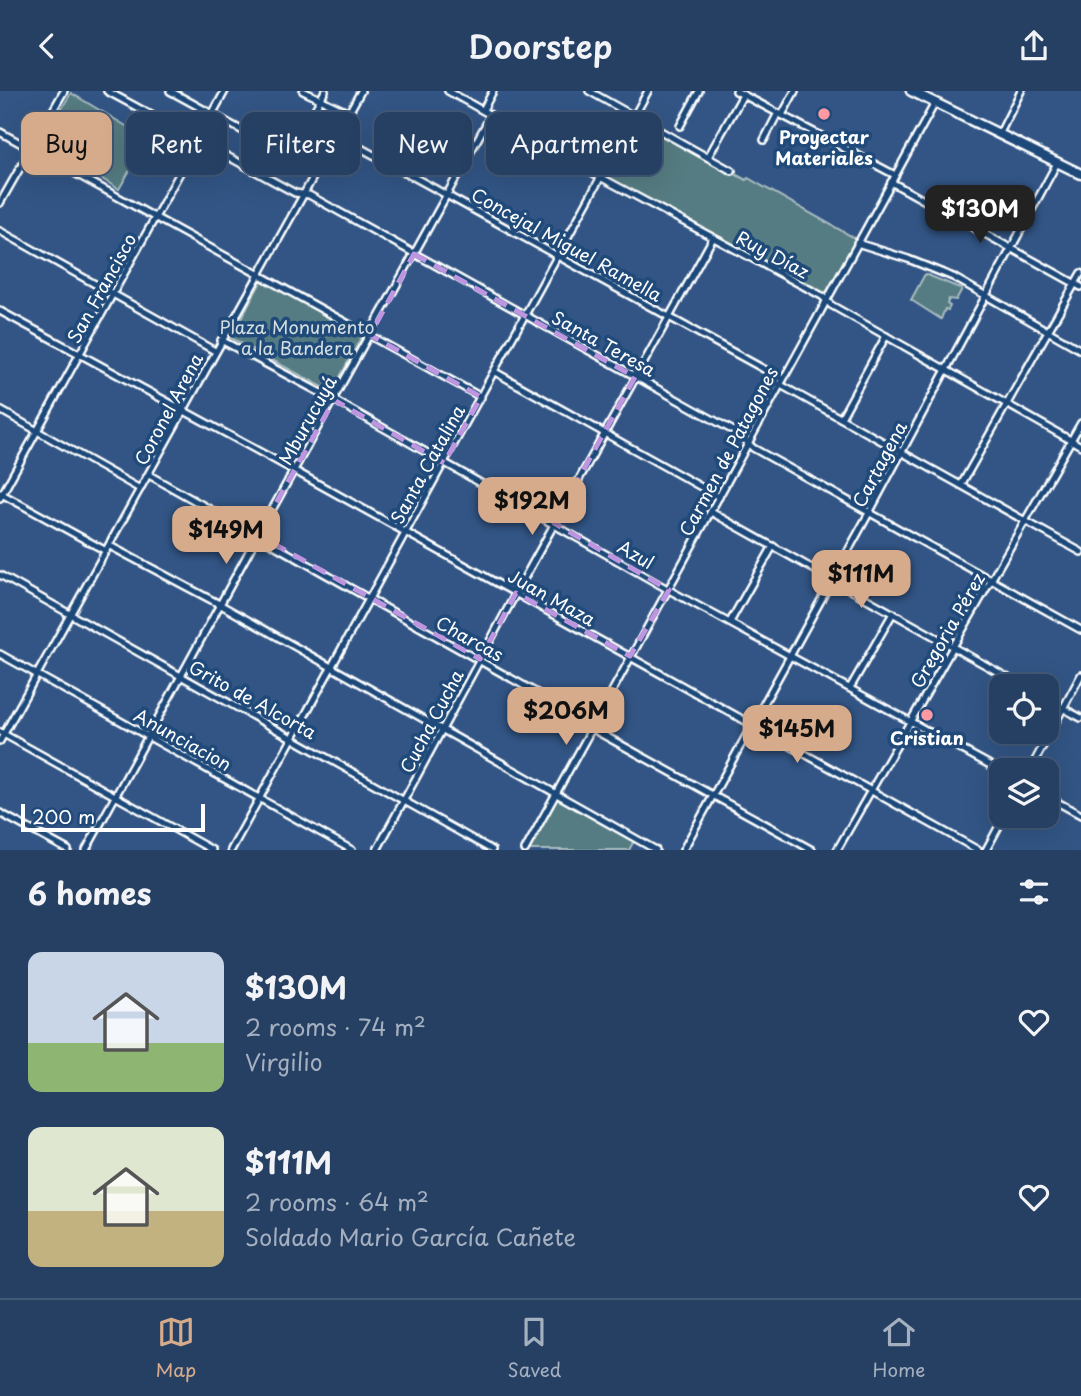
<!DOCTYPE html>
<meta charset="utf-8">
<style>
:root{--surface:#264064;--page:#324b6d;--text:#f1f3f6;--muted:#a4afbf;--line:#425978;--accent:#d6ab8b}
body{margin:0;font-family:"Playpen Sans",sans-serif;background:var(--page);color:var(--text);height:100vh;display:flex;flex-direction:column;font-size:26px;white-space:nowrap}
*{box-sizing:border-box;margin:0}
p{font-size:23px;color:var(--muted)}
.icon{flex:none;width:38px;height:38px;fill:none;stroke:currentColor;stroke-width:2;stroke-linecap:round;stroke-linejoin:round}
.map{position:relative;height:759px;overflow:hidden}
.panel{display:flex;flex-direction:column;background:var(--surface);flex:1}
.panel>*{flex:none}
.banner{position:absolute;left:21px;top:21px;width:700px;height:63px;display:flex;gap:14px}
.buttons{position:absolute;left:989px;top:583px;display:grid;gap:14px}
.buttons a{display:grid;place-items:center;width:70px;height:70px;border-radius:14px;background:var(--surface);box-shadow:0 7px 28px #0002,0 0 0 2px var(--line);font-size:35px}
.scale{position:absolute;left:21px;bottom:18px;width:184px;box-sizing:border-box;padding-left:7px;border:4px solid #fff;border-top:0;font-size:19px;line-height:24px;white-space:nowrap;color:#fff;-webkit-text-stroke:5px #1f4a7a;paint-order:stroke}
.price{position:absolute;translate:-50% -60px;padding:0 16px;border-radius:14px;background:var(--accent);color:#111;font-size:23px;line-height:46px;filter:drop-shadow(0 2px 4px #0008)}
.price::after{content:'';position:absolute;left:50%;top:42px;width:21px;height:16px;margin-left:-10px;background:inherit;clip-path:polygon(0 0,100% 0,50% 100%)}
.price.on{background:#222;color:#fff}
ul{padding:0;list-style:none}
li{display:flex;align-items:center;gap:21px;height:175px;padding:0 28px}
li span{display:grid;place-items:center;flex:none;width:196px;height:140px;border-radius:14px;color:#555}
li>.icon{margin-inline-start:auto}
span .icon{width:84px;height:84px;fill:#fffc;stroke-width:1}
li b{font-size:30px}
h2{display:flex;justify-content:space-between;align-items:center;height:84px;padding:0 28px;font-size:30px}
.chip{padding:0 24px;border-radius:14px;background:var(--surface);box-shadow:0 7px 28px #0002,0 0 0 2px var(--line);font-size:24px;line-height:63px}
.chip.on{background:var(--accent);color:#111}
header{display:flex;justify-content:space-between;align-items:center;height:91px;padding:0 28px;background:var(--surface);font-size:32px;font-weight:600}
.tab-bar{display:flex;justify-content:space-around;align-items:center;height:98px;border-top:2px solid var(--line);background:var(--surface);font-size:19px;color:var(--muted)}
.tab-bar a{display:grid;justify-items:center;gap:4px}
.tab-bar .on{color:var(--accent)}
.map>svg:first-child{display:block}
.green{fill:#547b82;stroke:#aabdc0;stroke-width:2}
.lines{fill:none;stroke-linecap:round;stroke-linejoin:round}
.street-casing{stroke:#fff;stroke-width:10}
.secondary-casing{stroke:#fff;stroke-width:13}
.street{stroke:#1f4a7a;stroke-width:5}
.secondary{stroke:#1f4a7a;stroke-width:8}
.marked{fill:none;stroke:#bd96df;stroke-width:5;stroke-dasharray:14 9;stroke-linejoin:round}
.poi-dot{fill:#ff9aa2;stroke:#1f4a7a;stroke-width:2.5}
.labels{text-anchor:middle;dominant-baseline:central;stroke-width:7;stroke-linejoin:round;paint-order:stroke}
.poi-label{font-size:18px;font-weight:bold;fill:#fff;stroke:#1f4a7a}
.street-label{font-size:18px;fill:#fff;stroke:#1f4a7a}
.park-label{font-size:18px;fill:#d4dee0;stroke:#1f4a7a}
</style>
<header><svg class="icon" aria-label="back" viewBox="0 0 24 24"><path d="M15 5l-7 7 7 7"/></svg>Doorstep<svg class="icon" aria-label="share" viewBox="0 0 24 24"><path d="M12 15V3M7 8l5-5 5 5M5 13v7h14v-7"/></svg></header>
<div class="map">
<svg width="1081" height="759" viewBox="0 0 1081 759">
<rect width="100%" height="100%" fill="#325585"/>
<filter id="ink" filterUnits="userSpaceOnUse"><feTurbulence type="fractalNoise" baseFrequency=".0143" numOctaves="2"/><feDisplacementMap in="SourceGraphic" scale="14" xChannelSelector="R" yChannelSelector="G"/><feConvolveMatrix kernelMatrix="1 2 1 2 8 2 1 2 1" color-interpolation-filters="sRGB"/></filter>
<g filter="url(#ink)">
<g class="green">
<path d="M 71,2 L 148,48 L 119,98 L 42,52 Z"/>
<path d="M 639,31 L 746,89 L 748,87 L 856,148 L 827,200 L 823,202 L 607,87 L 634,33 Z"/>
<path d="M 925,183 L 962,198 L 956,209 L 949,208 L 947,213 L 950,215 L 948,219 L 945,218 L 941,228 L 911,209 Z"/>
<path d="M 262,189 L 363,243 L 332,301 L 231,247 Z"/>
<path d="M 556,702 L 635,748 L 629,759 L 525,759 Z"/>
</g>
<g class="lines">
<g class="street-casing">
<g id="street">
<path d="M 107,0 L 295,102 L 309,104 L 739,343 L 753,357 L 1081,539"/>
<path d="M 170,0 L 316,80"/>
<path d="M 303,0 L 349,22"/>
<path d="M 448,0 L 602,87 L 822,205 L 831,214 L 1081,355"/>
<path d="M 589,0 L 732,80"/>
<path d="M 736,0 L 895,84"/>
<path d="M 483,19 L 493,0"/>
<path d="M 782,24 L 795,0"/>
<path d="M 680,35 L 699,0"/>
<path d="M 0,41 L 481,306"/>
<path d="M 337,44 L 782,288"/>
<path d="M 999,44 L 1021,0"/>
<path d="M 764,49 L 778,22"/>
<path d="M 289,66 L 325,0"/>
<path d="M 708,66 L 743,4"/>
<path d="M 891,91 L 1081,196"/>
<path d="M 0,112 L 64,0"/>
<path d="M 0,140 L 215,260"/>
<path d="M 857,152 L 908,168 L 953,186 L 1081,259"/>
<path d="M 0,220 L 295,380 L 978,759"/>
<path d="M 221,249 L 334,309 L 669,499 L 1001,680"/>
<path d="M 495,281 L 719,406"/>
<path d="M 779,293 L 1081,461"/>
<path d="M 0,319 L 140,398"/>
<path d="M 841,327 L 886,245"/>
<path d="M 149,384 L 587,630 L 598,641 L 812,759"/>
<path d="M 961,394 L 1081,182"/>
<path d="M 0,402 L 106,460"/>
<path d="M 0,407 L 225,0"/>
<path d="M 711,421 L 1023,595"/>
<path d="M 110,455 L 221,514 L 656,759"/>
<path d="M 0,484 L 492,759"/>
<path d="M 730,531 L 773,455"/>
<path d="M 0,563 L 352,759"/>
<path d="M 850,597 L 893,522"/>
<path d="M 1046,608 L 1081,627"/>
<path d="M 0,641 L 212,759"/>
<path d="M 0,650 L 361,0"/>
<path d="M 1030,679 L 1081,584"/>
<path d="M 1046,705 L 1081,724"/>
<path d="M 0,722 L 68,759"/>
<path d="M 86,759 L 258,444 L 491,24"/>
<path d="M 231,759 L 648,0"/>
<path d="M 377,759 L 516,502 L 713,147"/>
<path d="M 525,759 L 935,12"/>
<path d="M 683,759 L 869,422 L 1057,72"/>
<path d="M 837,759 L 1081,332"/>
<path d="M 986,759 L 1005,724"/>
</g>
</g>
<g class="secondary-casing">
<path id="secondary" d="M 911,0 L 1081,83"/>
</g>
<use href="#street" class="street"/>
<use href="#secondary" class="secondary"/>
</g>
</g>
<path class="marked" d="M 414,163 L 635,286 L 554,432 L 669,499 L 630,565 L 516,502 L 480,568 L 258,444 L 334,309 L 444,372 L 481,306 L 370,244 Z"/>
<g class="poi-dot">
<circle cx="824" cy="23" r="7"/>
<circle cx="927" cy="624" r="7"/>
</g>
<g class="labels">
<g class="poi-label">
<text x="824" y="45">Proyectar<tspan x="824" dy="21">Materiales</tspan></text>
<text x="927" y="646">Cristian</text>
</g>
<g class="street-label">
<text transform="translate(567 153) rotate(29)">Concejal Miguel Ramella</text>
<text transform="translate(773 163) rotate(28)">Ruy Díaz</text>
<text transform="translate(101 197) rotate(-61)">San Francisco</text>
<text transform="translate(604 252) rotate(29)">Santa Teresa</text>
<text transform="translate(168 318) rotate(-62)">Coronel Arena</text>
<text transform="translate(307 329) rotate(-61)">Mburucuyá</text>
<text transform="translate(728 360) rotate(-62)">Carmen de Patagones</text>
<text transform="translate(427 373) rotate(-61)">Santa Catalina</text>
<text transform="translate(879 373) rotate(-62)">Cartagena</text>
<text transform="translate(636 463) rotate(30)">Azul</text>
<text transform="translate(552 506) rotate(29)">Juan Maza</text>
<text transform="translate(947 539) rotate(-60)">Gregoria Pérez</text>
<text transform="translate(470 547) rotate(29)">Charcas</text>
<text transform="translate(253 608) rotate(29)">Grito de Alcorta</text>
<text transform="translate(431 630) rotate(-62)">Cucha Cucha</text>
<text transform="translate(183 648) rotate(29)">Anunciacion</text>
</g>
<g class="park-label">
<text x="297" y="235">Plaza Monumento<tspan x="297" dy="21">a la Bandera</tspan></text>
</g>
</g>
</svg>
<div class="buttons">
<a><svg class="icon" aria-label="locate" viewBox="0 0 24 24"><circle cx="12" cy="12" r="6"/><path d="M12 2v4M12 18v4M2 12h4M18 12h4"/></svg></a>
<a><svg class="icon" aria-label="layers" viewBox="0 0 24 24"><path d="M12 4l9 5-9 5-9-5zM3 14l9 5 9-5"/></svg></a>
</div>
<div class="scale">200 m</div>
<b class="price on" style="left:980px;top:154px">$130M</b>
<b class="price" style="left:532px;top:446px">$192M</b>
<b class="price" style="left:226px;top:475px">$149M</b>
<b class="price" style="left:861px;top:519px">$111M</b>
<b class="price" style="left:566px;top:656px">$206M</b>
<b class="price" style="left:797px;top:674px">$145M</b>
<div class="banner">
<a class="chip on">Buy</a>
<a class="chip">Rent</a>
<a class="chip">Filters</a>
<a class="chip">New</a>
<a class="chip">Apartment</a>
</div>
</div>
<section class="panel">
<h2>6 homes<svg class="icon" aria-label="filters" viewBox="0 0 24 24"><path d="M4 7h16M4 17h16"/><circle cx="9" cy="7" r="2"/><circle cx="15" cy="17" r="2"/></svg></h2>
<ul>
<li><span style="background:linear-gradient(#c9d6e8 65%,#8fb573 0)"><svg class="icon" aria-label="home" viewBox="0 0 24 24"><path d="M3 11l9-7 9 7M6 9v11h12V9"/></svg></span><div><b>$130M</b><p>2 rooms · 74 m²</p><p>Virgilio</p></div><svg class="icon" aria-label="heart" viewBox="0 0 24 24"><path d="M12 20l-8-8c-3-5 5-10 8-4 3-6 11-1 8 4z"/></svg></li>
<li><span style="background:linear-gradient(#dfe7d0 60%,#c2b280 0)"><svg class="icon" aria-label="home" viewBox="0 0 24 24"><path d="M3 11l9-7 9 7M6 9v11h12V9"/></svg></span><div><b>$111M</b><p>2 rooms · 64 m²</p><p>Soldado Mario García Cañete</p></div><svg class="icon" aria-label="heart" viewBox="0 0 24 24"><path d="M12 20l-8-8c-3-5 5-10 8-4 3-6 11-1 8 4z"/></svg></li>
</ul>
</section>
<nav class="tab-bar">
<a class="on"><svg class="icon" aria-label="map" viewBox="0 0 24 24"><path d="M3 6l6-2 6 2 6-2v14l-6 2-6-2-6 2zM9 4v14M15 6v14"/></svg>Map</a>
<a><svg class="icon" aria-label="saved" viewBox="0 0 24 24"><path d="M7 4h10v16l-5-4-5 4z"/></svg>Saved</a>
<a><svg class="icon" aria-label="home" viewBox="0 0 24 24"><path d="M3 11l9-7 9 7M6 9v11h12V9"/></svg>Home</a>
</nav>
